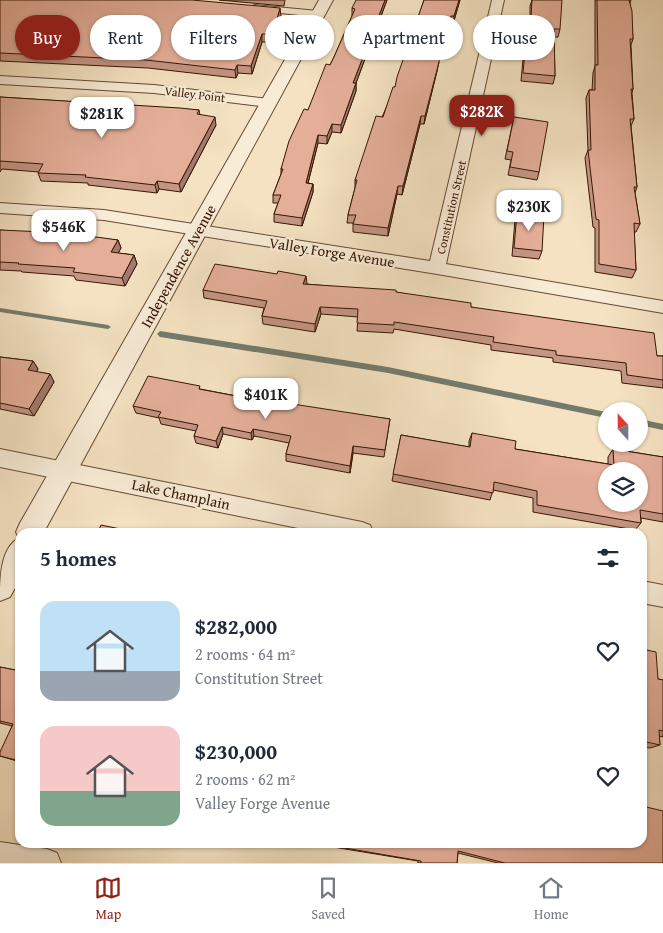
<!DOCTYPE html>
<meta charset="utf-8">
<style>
:root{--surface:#fff;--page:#f6f6f7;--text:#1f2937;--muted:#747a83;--line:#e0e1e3;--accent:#8f2418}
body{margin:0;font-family:"Gentium Book Plus",serif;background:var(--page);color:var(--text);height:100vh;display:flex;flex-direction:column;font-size:19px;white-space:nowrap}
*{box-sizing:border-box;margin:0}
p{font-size:16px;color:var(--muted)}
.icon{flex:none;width:28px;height:28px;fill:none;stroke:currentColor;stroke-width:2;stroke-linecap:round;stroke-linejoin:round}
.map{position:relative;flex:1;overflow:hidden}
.panel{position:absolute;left:15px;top:528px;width:632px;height:320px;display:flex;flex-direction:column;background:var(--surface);border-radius:15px;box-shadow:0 1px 4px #0004}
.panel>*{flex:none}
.hud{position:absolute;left:15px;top:15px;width:634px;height:45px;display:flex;gap:10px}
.needle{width:32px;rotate:339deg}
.fabs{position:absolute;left:598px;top:402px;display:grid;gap:10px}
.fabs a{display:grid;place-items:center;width:50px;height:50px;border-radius:50%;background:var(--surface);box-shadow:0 1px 4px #0004;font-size:25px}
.price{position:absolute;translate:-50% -42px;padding:0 11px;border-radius:10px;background:#fff;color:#222;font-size:16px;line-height:32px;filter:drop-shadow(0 1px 2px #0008)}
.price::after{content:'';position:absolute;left:50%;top:30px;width:15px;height:11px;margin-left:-8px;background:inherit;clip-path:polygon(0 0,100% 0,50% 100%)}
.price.current{background:var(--accent);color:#fff}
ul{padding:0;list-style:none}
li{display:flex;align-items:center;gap:15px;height:125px;padding:0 25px}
li span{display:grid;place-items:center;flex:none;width:140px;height:100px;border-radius:15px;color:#555}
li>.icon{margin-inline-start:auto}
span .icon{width:60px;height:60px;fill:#fffc;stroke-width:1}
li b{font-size:21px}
h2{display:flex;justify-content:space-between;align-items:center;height:60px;padding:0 25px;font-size:21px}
.pill{padding:0 18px;border-radius:22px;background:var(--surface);box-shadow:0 1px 4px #0004;font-size:18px;line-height:45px}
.pill.current{background:var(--accent);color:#fff}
.menu{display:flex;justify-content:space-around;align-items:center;height:70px;border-top:1px solid var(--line);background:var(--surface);font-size:14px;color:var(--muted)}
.menu a{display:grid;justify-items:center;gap:2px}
.menu .current{color:var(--accent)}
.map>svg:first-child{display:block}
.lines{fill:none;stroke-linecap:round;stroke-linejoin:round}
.stream{fill:#747b6c;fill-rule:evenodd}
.minor-casing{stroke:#664934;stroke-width:2}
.tertiary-casing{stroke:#664934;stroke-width:2}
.minor{fill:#f8ecd7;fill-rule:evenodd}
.tertiary{fill:#f8ecd7;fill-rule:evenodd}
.wall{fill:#c49684;stroke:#371604}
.shaded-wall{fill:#a07a6b;stroke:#371604}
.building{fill:#e4ae99;stroke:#371604;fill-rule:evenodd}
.labels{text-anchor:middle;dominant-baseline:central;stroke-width:4.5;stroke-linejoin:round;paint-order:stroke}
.far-street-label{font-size:12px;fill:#371604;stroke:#f8ecd7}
.street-label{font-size:15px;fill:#371604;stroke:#f8ecd7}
</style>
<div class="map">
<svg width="663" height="863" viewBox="0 0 663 863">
<rect width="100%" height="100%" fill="#f4e2c2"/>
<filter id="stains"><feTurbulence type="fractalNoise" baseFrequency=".004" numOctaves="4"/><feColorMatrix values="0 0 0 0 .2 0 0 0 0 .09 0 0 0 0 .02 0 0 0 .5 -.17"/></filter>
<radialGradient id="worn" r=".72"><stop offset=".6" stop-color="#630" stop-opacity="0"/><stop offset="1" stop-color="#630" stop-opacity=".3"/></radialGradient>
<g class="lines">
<g class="stream">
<path d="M 0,308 L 108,325 L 111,327 L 108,329 L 0,312 Z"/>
<path d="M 160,331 L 388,367 L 606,412 L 606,418 L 388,373 L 160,337 L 157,334 Z"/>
<path d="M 639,419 L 663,424 L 663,430 L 639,425 Z"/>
</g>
<g class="minor-casing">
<g id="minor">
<path d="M 492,0 L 504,0 L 446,264 L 663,301 L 663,313 L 437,274 L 104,220 L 0,213 L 0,203 L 104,210 L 430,261 Z"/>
<path d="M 255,5 L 318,11 L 324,14 L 318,17 L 251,10 L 249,8 Z"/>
<path d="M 0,76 L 154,85 L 269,99 L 276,103 L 269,107 L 154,93 L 0,84 Z"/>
<path d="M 0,449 L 362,522 L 370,525 L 373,532 L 317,532 L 0,467 Z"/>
<path d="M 642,581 L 663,585 L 663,607 L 642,603 Z"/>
<path d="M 0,842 L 47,849 L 57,853 L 61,863 L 0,863 Z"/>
</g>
</g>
<g class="tertiary-casing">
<path id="tertiary" d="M 319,0 L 333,0 L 44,532 L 20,532 L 20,579 L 10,597 L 0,601 C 0,579 0,548 19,538 L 16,532 L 20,523 Z"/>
</g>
<use href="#minor" class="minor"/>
<use href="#tertiary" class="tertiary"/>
</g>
<g class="wall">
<path d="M 0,0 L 281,16 L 274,42 L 262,42 L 252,74 L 238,73 L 236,78 L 148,68 L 0,61 Z"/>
<path d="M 219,0 L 285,0 L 284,6 Z"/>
<path d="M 387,0 L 356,83 L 356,91 L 341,133 L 332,132 L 327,144 L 318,143 L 308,183 L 313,184 L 313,192 L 302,226 L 274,222 L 274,214 L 278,203 L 273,203 L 273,195 L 281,174 L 281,169 L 308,110 L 334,57 L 352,16 L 352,8 Z"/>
<path d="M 424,0 L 460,0 L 453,24 L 449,24 L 443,48 L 440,47 L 437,71 L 424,124 L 420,124 L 402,195 L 397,194 L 388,236 L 353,232 L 353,223 L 347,223 L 348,215 L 355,188 L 355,180 L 395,87 Z"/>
<path d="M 532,0 L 560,29 L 558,37 L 554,37 L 555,76 L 553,84 L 521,81 L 525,37 L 529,18 L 530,18 L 530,6 Z"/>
<path d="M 595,0 L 631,0 L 630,3 L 633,39 L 631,45 L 633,89 L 632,93 L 634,119 L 631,126 L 637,187 L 635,193 L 640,224 L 636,232 L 634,232 L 636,270 L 632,278 L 595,272 L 595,228 L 593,227 L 585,158 L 588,150 L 586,98 L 589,90 L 592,90 L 593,73 L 595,66 Z"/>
<path d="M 0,97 L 199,110 L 200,115 L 216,125 L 181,192 L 159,189 L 157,193 L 88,185 L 88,183 L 41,181 L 38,173 L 39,172 L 2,169 L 0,172 Z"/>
<path d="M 514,117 L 539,172 L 537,180 L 508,175 L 511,160 L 505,159 Z"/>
<path d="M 517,212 L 542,251 L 539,259 L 512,256 L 515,220 Z"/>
<path d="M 0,230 L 118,240 L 121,248 L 118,253 L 134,255 L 137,264 L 125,286 L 76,280 L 74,276 L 22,272 L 21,271 L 0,270 Z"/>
<path d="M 306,284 L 396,292 L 471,307 L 657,356 L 663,356 L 663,388 L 622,383 L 621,371 L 553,362 L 553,358 L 491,350 L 491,345 L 394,329 L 393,333 L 357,331 L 358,317 L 321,314 L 315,332 L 263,324 L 262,316 L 264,308 L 204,298 L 203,290 L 307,284 Z"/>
<path d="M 0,357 L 33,361 L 38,369 L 36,372 L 50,374 L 54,382 L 34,416 L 0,409 Z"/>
<path d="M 200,389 L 273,403 L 390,419 L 384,457 L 353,453 L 350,473 L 286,461 L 286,454 L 289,443 L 254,436 L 252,440 L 223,434 L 218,448 L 196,443 L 194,436 L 196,431 L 161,424 L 159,418 L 136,413 L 133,406 Z"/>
<path d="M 472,433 L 515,449 L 608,464 L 608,457 L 613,449 L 663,457 L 663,522 L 641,518 L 641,523 L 635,530 L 533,512 L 533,498 L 493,490 L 490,500 L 392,481 L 401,435 L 469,447 L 469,441 Z"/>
<path d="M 642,649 L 658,679 L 663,680 L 663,737 L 659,736 L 660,745 L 650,748 L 642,747 Z"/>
<path d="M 0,667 L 20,671 L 20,762 L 0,756 L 12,726 L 0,723 Z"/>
<path d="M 321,842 L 663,863 L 498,863 L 458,853 L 457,863 L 418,863 L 418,861 L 321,845 Z"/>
</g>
<g class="shaded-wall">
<path d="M 385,0 L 387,0 L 353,91 L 353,83 Z"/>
<path d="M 459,0 L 460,0 L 453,24 L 454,16 Z"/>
<path d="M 280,8 L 281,16 L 274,42 L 273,34 Z"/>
<path d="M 451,16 L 443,48 L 444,40 Z"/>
<path d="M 262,34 L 262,42 L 252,74 L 251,66 Z"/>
<path d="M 439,62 L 437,71 L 424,124 L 425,116 Z"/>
<path d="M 237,65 L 238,73 L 236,78 L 235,70 Z"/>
<path d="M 356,83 L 356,91 L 341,133 L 341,125 Z"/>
<path d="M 421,116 L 420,124 L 402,195 L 403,186 Z"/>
<path d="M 215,117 L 216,125 L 181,192 L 179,184 Z"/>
<path d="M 332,124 L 332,132 L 327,144 L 327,136 Z"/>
<path d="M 318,135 L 318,143 L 306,191 L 306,183 Z"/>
<path d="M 157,181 L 159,189 L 157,193 L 155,185 Z"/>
<path d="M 313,184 L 313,192 L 302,226 L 302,218 Z"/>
<path d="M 398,186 L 397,194 L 388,236 L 388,228 Z"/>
<path d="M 118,240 L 121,248 L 114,261 L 111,252 Z"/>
<path d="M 134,255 L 137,264 L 125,286 L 122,278 Z"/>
<path d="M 306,276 L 307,284 L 304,292 L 303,284 Z"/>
<path d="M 320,307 L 321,314 L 315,332 L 315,324 Z"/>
<path d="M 33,361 L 38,369 L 32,378 L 28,370 Z"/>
<path d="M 50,374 L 54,382 L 34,416 L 29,409 Z"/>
<path d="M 222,427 L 223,434 L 218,448 L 216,441 Z"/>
<path d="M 253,429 L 254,436 L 252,440 L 251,433 Z"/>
<path d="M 353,446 L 353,453 L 350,473 L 350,466 Z"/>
</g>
<g class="building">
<path d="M 0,0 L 192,0 L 280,8 L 273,34 L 262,34 L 251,66 L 237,65 L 235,70 L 146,60 L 0,53 Z"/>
<path d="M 356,0 L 385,0 L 353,83 L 356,83 L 341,125 L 332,124 L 327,136 L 318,135 L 306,183 L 313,184 L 302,218 L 274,214 L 281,195 L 273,195 L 283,169 L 281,169 L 289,141 L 304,109 L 308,110 L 326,64 L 330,65 L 334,57 L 355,9 L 352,8 Z"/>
<path d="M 424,0 L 459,0 L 454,16 L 451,16 L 444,40 L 441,39 L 439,62 L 425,116 L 421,116 L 403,186 L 398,186 L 388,228 L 353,224 L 356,215 L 348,215 L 357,180 L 355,180 L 376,116 L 383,117 L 393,87 L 395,87 L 397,77 Z"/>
<path d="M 532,0 L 562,0 L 560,29 L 554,29 L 555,76 L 523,73 L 527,29 L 529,18 L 531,18 Z"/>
<path d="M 597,0 L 629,0 L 632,11 L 633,39 L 630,39 L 633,89 L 631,89 L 634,119 L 630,119 L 637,187 L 634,187 L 640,224 L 634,223 L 636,270 L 599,264 L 599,220 L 596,219 L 588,150 L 591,150 L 589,90 L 595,90 L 595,65 L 598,65 Z"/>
<path d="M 0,97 L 180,108 L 199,110 L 197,114 L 215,117 L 179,184 L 157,181 L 155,185 L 85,177 L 86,175 L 38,173 L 43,164 L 0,161 Z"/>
<path d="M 514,117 L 548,122 L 539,172 L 510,167 L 513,152 L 507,151 Z"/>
<path d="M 517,212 L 544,215 L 542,251 L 514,248 Z"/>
<path d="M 0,230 L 67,233 L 118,240 L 111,252 L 134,255 L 122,278 L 73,272 L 75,268 L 18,264 L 19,263 L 0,262 Z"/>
<path d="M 215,264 L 277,274 L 278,271 L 306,276 L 303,284 L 396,290 L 396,292 L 471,303 L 471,307 L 654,333 L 657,356 L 663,356 L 663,380 L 627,375 L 626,363 L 556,355 L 556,351 L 493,342 L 494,337 L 394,322 L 394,325 L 357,323 L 358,309 L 320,307 L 315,324 L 262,316 L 267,301 L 203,290 Z"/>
<path d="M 0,357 L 33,361 L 28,370 L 50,374 L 29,409 L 0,403 Z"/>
<path d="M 148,376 L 200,386 L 199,389 L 273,403 L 273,401 L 390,419 L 385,450 L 353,446 L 350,466 L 286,454 L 291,436 L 253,429 L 251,433 L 222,427 L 216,441 L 194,436 L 198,425 L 158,417 L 161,412 L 133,406 Z"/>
<path d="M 472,433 L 516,441 L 515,449 L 614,465 L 613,449 L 663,457 L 663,514 L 640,510 L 641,523 L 537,505 L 537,491 L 494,482 L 493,493 L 393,474 L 401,435 L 470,447 ZM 606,471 L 639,471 L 639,504 L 606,504 Z"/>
<path d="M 101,525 L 130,531 L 129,532 L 98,532 Z"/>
<path d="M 642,649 L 656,652 L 658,679 L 663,680 L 663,731 L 659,730 L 660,745 L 642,741 Z"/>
<path d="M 0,667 L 20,671 L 20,761 L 0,756 L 0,752 L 13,724 L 0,721 Z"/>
<path d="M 642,806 L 663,811 L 663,863 L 505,863 L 458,851 L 457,863 L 421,863 L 421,861 L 321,844 L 321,842 L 642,842 Z"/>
</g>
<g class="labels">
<g class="far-street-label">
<text transform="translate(195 94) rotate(7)">Valley Point</text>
<text transform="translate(451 207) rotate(-77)">Constitution Street</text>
</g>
<g class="street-label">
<text transform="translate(332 252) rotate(9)">Valley Forge Avenue</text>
<text transform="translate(178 266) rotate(-61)">Independence Avenue</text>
<text transform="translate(181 494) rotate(12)">Lake Champlain</text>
</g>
</g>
<rect width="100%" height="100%" filter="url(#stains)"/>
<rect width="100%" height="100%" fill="url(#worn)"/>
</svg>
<div class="fabs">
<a><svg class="needle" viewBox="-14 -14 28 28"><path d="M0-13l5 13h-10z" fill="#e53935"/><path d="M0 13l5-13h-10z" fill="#747a83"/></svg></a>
<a><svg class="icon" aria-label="layers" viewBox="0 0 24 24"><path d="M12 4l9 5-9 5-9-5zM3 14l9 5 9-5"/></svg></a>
</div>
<b class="price current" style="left:482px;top:137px">$282K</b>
<b class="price" style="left:102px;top:139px">$281K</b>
<b class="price" style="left:529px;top:232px">$230K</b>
<b class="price" style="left:64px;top:252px">$546K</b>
<b class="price" style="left:266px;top:420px">$401K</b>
<div class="hud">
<a class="pill current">Buy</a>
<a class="pill">Rent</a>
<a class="pill">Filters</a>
<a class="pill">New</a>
<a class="pill">Apartment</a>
<a class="pill">House</a>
</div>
<section class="panel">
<h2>5 homes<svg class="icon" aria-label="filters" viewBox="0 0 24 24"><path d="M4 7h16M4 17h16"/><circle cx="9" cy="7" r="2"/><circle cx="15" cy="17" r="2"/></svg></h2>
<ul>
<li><span style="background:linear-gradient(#bfe0f5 70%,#9aa5b1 0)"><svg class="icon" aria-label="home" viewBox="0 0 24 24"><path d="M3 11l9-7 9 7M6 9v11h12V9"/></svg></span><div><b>$282,000</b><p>2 rooms · 64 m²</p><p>Constitution Street</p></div><svg class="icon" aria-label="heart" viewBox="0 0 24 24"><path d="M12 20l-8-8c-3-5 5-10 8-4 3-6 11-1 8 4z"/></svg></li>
<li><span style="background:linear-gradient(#f6c9c9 65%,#7fa58c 0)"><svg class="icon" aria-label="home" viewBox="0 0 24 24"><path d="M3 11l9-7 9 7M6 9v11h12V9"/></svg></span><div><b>$230,000</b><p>2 rooms · 62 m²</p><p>Valley Forge Avenue</p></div><svg class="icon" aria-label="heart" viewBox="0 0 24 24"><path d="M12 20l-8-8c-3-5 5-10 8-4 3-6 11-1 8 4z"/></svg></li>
</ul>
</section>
</div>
<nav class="menu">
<a class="current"><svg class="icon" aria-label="map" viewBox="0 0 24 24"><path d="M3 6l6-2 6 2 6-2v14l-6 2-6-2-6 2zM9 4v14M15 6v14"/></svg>Map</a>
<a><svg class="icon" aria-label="saved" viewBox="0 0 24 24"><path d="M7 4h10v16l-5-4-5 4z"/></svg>Saved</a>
<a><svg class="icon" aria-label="home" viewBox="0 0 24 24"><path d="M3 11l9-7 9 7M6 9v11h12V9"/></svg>Home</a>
</nav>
